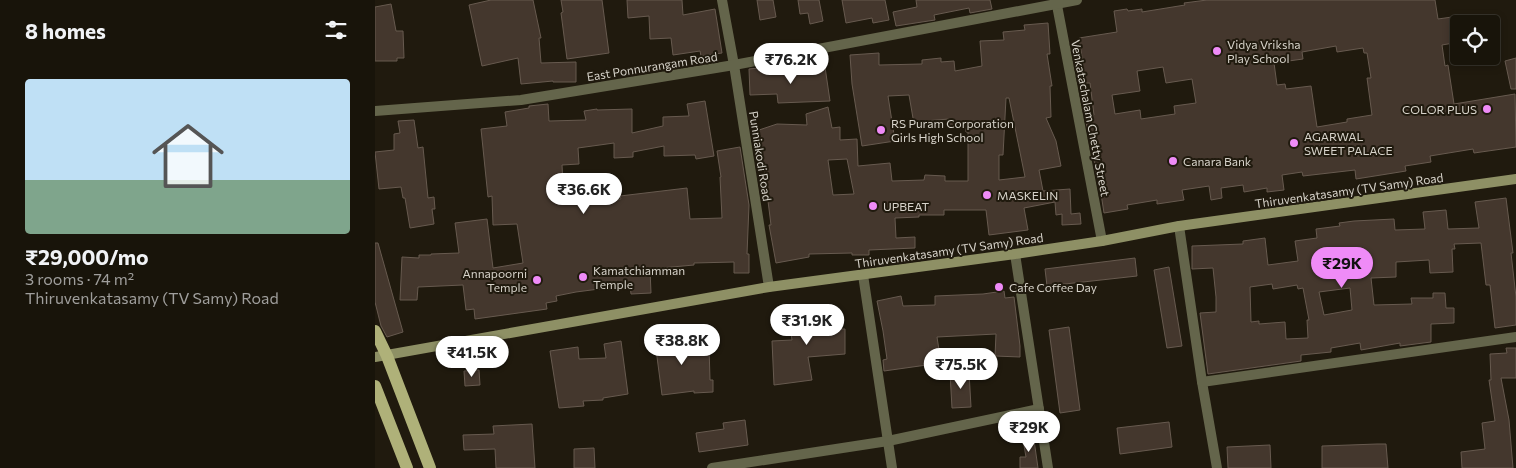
<!DOCTYPE html>
<meta charset="utf-8">
<style>
:root{--surface:#18140a;--page:#211d13;--text:#f1f3f6;--muted:#9f9e9c;--line:#36332b;--accent:#ef8bf7}
body{margin:0;font-family:Commissioner,sans-serif;background:var(--page);color:var(--text);height:100vh;display:flex;flex-direction:column;font-size:19px;white-space:nowrap}
*{box-sizing:border-box;margin:0}
p{font-size:16px;color:var(--muted)}
.icon{flex:none;width:28px;height:28px;fill:none;stroke:currentColor;stroke-width:2;stroke-linecap:round;stroke-linejoin:round}
.map{position:relative;flex:1;overflow:hidden}
.panel{display:flex;flex-direction:column;background:var(--surface);width:375px}
.panel>*{flex:none}
.fabs{position:absolute;left:1075px;top:15px;display:grid;gap:10px}
.fabs a{display:grid;place-items:center;width:50px;height:50px;border-radius:5px;background:var(--surface);box-shadow:0 2px 8px #0003,0 0 0 1px var(--line);font-size:25px}
.price{position:absolute;translate:-50% -42px;padding:0 11px;border-radius:18px;background:#fff;color:#222;font-size:16px;line-height:32px;filter:drop-shadow(0 1px 2px #0008)}
.price::after{content:'';position:absolute;left:50%;top:30px;width:15px;height:11px;margin-left:-8px;background:inherit;clip-path:polygon(0 0,100% 0,50% 100%)}
.price.on{background:var(--accent);color:#111}
ul{padding:0;list-style:none}
li{display:grid;align-content:center;gap:10px;height:265px;padding:0 25px}
li span{display:grid;place-items:center;height:155px;border-radius:5px;color:#555}
li>.icon{margin-inline-start:auto}
span .icon{width:90px;height:90px;fill:#fffc;stroke-width:1}
li b{font-size:21px}
h2{display:flex;justify-content:space-between;align-items:center;height:60px;padding:0 25px;font-size:21px}
main{display:flex;flex:1;min-height:0}
.map>svg:first-child{display:block}
.building{fill:#44372d;stroke:#675a4f;fill-rule:evenodd}
.lines{fill:none;stroke-linecap:round;stroke-linejoin:round}
.street{stroke:#64654b;stroke-width:10}
.secondary{stroke:#8e9065;stroke-width:10}
.primary{stroke:#afb179;stroke-width:12}
.poi-dot{fill:#ef8bf7;stroke:#201a0e;stroke-width:2}
.labels{text-anchor:middle;dominant-baseline:central;stroke-width:4;stroke-linejoin:round;paint-order:stroke}
.poi-label{font-size:12px;fill:#d7d3ca;stroke:#201a0e;text-anchor:start}
.street-label{font-size:12px;fill:#d7d3ca;stroke:#201a0e}
</style>
<main>
<section class="panel">
<h2>8 homes<svg class="icon" aria-label="filters" viewBox="0 0 24 24"><path d="M4 7h16M4 17h16"/><circle cx="9" cy="7" r="2"/><circle cx="15" cy="17" r="2"/></svg></h2>
<ul>
<li><span style="background:linear-gradient(#bfe0f5 65%,#7fa58c 0)"><svg class="icon" aria-label="home" viewBox="0 0 24 24"><path d="M3 11l9-7 9 7M6 9v11h12V9"/></svg></span><div><b>₹29,000/mo</b><p>3 rooms · 74 m²</p><p>Thiruvenkatasamy (TV Samy) Road</p></div></li>
</ul>
</section>
<div class="map">
<svg width="1141" height="468" viewBox="0 0 1141 468">
<rect width="100%" height="100%" fill="#201a0e"/>
<g class="building">
<path d="M 116,0 L 158,0 L 166,38 L 164,38 L 166,63 L 201,62 L 201,82 L 178,82 L 178,81 L 146,84 L 143,58 L 107,66 L 94,5 Z"/>
<path d="M 186,0 L 227,0 L 234,53 L 192,59 L 186,13 L 188,12 Z"/>
<path d="M 252,0 L 307,0 L 308,15 L 340,9 L 347,53 L 326,56 L 325,51 L 298,55 L 296,38 L 275,39 L 274,16 L 253,18 Z"/>
<path d="M 382,0 L 398,0 L 401,17 L 385,20 Z"/>
<path d="M 423,0 L 444,0 L 448,21 L 435,24 L 433,13 L 425,14 Z"/>
<path d="M 467,0 L 510,0 L 514,20 L 498,23 L 497,18 L 471,23 Z"/>
<path d="M 541,0 L 615,0 L 617,9 L 595,13 L 594,8 L 559,15 L 560,20 L 521,26 L 518,12 L 542,7 Z"/>
<path d="M 832,0 L 1060,0 L 1063,19 L 1084,16 L 1084,42 L 1067,45 L 1070,66 L 1073,65 L 1079,104 L 1140,94 L 1141,147 L 1099,153 L 1098,149 L 1055,156 L 1056,162 L 1030,166 L 1031,171 L 981,179 L 980,170 L 928,176 L 927,172 L 907,175 L 909,190 L 892,192 L 892,188 L 869,192 L 868,185 L 846,188 L 847,198 L 836,200 L 834,186 L 807,190 L 809,200 L 782,204 L 782,200 L 752,205 L 753,209 L 729,213 L 723,174 L 721,174 L 719,159 L 720,159 L 716,135 L 714,136 L 710,117 L 719,115 L 715,83 L 711,83 L 704,38 L 742,32 L 739,11 L 752,9 L 753,11 L 767,9 L 767,12 L 810,5 L 809,3 ZM 961,46 L 962,52 L 988,48 L 989,53 L 992,53 L 996,78 L 992,78 L 997,115 L 972,119 L 972,122 L 942,127 L 936,86 L 911,89 L 910,84 L 902,85 L 899,63 L 928,59 L 927,52 ZM 788,67 L 791,83 L 817,79 L 821,103 L 799,106 L 800,114 L 766,119 L 765,110 L 740,114 L 737,95 L 765,91 L 762,71 Z"/>
<path d="M 16,4 L 21,31 L 28,31 L 29,58 L 22,58 L 22,61 L 0,61 L 0,7 Z"/>
<path d="M 673,23 L 675,54 L 672,54 L 677,86 L 675,86 L 676,117 L 671,118 L 681,141 L 686,166 L 664,170 L 668,191 L 695,189 L 696,214 L 705,213 L 706,224 L 687,225 L 687,214 L 681,215 L 680,202 L 649,208 L 653,230 L 614,235 L 611,210 L 569,210 L 569,215 L 544,215 L 544,217 L 520,218 L 521,238 L 540,237 L 540,248 L 494,250 L 494,255 L 477,255 L 477,253 L 434,254 L 434,257 L 401,263 L 394,225 L 396,225 L 386,145 L 381,131 L 402,124 L 432,125 L 431,114 L 453,107 L 457,128 L 465,127 L 465,140 L 482,139 L 483,166 L 515,163 L 517,181 L 549,180 L 550,175 L 570,176 L 570,181 L 593,181 L 593,132 L 591,132 L 590,126 L 575,127 L 574,119 L 550,121 L 550,122 L 539,124 L 534,95 L 513,96 L 520,141 L 487,146 L 477,84 L 475,55 L 504,53 L 504,65 L 547,64 L 547,60 L 566,58 L 566,62 L 579,61 L 580,71 L 607,66 L 605,41 L 629,40 L 628,32 L 650,30 L 649,25 ZM 631,98 L 634,98 L 650,177 L 624,180 L 624,155 L 628,155 ZM 472,159 L 479,194 L 458,195 L 453,160 Z"/>
<path d="M 1141,58 L 1141,89 L 1136,89 L 1130,61 Z"/>
<path d="M 394,67 L 394,71 L 421,70 L 421,71 L 450,67 L 455,101 L 403,103 L 402,94 L 375,95 L 374,69 Z"/>
<path d="M 330,101 L 339,156 L 321,159 L 320,155 L 289,156 L 289,146 L 258,152 L 258,157 L 239,158 L 239,143 L 203,148 L 204,164 L 187,165 L 188,184 L 218,182 L 219,203 L 246,199 L 245,196 L 312,188 L 315,219 L 347,218 L 345,177 L 346,177 L 342,151 L 365,147 L 374,205 L 372,254 L 374,254 L 374,273 L 359,273 L 359,262 L 319,263 L 319,265 L 275,269 L 276,293 L 256,294 L 255,285 L 201,292 L 181,296 L 182,301 L 171,303 L 172,309 L 100,319 L 99,309 L 91,310 L 88,285 L 43,287 L 42,300 L 25,300 L 27,257 L 44,258 L 44,255 L 56,255 L 56,254 L 84,253 L 80,223 L 112,219 L 118,268 L 148,263 L 142,224 L 118,225 L 117,196 L 113,197 L 106,129 L 132,126 L 130,112 L 154,108 L 154,106 L 173,104 L 174,121 L 211,120 L 209,111 L 222,109 L 222,110 L 257,109 L 257,133 L 288,126 L 288,117 L 314,116 L 312,104 Z"/>
<path d="M 39,120 L 43,148 L 48,147 L 53,198 L 59,197 L 60,209 L 57,209 L 59,224 L 35,228 L 30,198 L 28,198 L 26,187 L 4,189 L 0,152 L 19,150 L 19,134 L 25,133 L 23,121 Z"/>
<path d="M 1131,198 L 1138,253 L 1136,253 L 1141,297 L 1141,325 L 1120,328 L 1115,285 L 1111,285 L 1106,243 L 1079,244 L 1080,249 L 1077,249 L 1078,272 L 1055,273 L 1054,260 L 1021,262 L 1021,277 L 996,278 L 999,305 L 1037,304 L 1036,298 L 1058,298 L 1058,293 L 1070,293 L 1071,308 L 1079,308 L 1079,323 L 1056,324 L 1056,342 L 1025,346 L 1025,343 L 986,350 L 985,343 L 956,348 L 956,352 L 926,355 L 926,361 L 833,374 L 825,313 L 841,312 L 841,297 L 838,268 L 817,269 L 817,246 L 868,244 L 868,241 L 890,238 L 893,265 L 923,261 L 920,241 L 942,238 L 941,229 L 965,226 L 964,223 L 979,221 L 1019,219 L 1020,230 L 1050,229 L 1048,212 L 1071,210 L 1073,229 L 1104,228 L 1100,202 ZM 897,284 L 898,289 L 922,285 L 923,289 L 928,288 L 934,320 L 932,320 L 933,338 L 911,339 L 910,322 L 884,324 L 884,321 L 876,322 L 875,287 ZM 975,288 L 977,310 L 949,315 L 944,292 Z"/>
<path d="M 0,243 L 3,243 L 28,332 L 12,337 L 6,326 L 0,302 Z"/>
<path d="M 760,258 L 762,276 L 672,286 L 670,269 Z"/>
<path d="M 794,267 L 807,346 L 792,348 L 779,270 Z"/>
<path d="M 629,291 L 630,298 L 639,297 L 645,346 L 645,357 L 620,356 L 621,334 L 562,337 L 566,363 L 509,371 L 508,360 L 512,359 L 508,331 L 502,301 L 526,296 L 528,306 L 560,305 L 560,296 L 608,294 Z"/>
<path d="M 462,310 L 465,329 L 470,329 L 470,354 L 433,357 L 437,380 L 399,385 L 397,341 L 417,340 L 414,319 Z"/>
<path d="M 694,327 L 705,410 L 685,413 L 674,330 Z"/>
<path d="M 304,331 L 306,346 L 334,346 L 335,380 L 338,380 L 338,392 L 319,393 L 319,391 L 287,395 L 279,334 Z"/>
<path d="M 246,341 L 253,394 L 228,398 L 228,400 L 208,401 L 209,406 L 184,408 L 175,351 L 203,347 L 204,359 L 231,358 L 229,344 Z"/>
<path d="M 1131,348 L 1141,348 L 1141,378 L 1126,378 L 1134,420 L 1138,468 L 1087,468 L 1086,452 L 1110,449 L 1107,423 L 1120,421 L 1114,380 L 1116,380 L 1115,354 L 1132,353 Z"/>
<path d="M 104,370 L 105,385 L 90,386 L 89,371 Z"/>
<path d="M 594,372 L 596,407 L 577,408 L 575,373 Z"/>
<path d="M 370,420 L 373,445 L 324,452 L 321,433 L 349,429 L 348,423 Z"/>
<path d="M 794,422 L 797,447 L 745,454 L 742,428 Z"/>
<path d="M 157,424 L 160,468 L 121,468 L 120,449 L 89,450 L 88,435 L 119,434 L 118,426 Z"/>
<path d="M 658,433 L 663,468 L 645,468 L 645,457 L 651,457 L 647,434 Z"/>
<path d="M 1002,444 L 1011,444 L 1013,468 L 947,468 L 947,446 Z"/>
<path d="M 895,445 L 896,468 L 853,468 L 852,447 Z"/>
<path d="M 219,448 L 220,468 L 199,468 L 199,449 Z"/>
</g>
<g class="lines">
<g class="street">
<path d="M 347,0 L 359,65 L 394,287"/>
<path d="M 681,0 L 727,241"/>
<path d="M 0,111 L 146,100 L 359,65 L 702,0"/>
<path d="M 804,226 L 827,382 L 842,468"/>
<path d="M 640,254 L 673,468"/>
<path d="M 488,275 L 517,468"/>
<path d="M 827,382 L 1141,337"/>
<path d="M 337,468 L 513,441 L 664,409"/>
</g>
<path class="secondary" d="M 0,357 L 394,287 L 640,254 L 727,241 L 804,226 L 1141,179"/>
<g class="primary">
<path d="M 0,331 L 12,356 L 55,468"/>
<path d="M 0,386 L 32,468"/>
</g>
</g>
<g class="poi-dot">
<circle cx="842" cy="51" r="5"/>
<circle cx="1112" cy="109" r="5"/>
<circle cx="506" cy="130" r="5"/>
<circle cx="919" cy="143" r="5"/>
<circle cx="798" cy="161" r="5"/>
<circle cx="612" cy="195" r="5"/>
<circle cx="498" cy="206" r="5"/>
<circle cx="208" cy="277" r="5"/>
<circle cx="162" cy="280" r="5"/>
<circle cx="624" cy="287" r="5"/>
</g>
<g class="labels">
<g class="poi-label">
<text x="852" y="44">Vidya Vriksha<tspan x="852" dy="14">Play School</tspan></text>
<text x="1102" y="109" text-anchor="end">COLOR PLUS</text>
<text x="516" y="123">RS Puram Corporation<tspan x="516" dy="14">Girls High School</tspan></text>
<text x="929" y="136">AGARWAL<tspan x="929" dy="14">SWEET PALACE</tspan></text>
<text x="808" y="161">Canara Bank</text>
<text x="622" y="195">MASKELIN</text>
<text x="508" y="206">UPBEAT</text>
<text x="218" y="270">Kamatchiamman<tspan x="218" dy="14">Temple</tspan></text>
<text x="152" y="273" text-anchor="end">Annapoorni<tspan x="152" dy="14">Temple</tspan></text>
<text x="634" y="287">Cafe Coffee Day</text>
</g>
<g class="street-label">
<text transform="translate(277 66) rotate(-9)">East Ponnurangam Road</text>
<text transform="translate(716 118) rotate(79)">Venkatachalam Chetty Street</text>
<text transform="translate(386 156) rotate(81)">Punniakodi Road</text>
<text transform="translate(974 190) rotate(-8)">Thiruvenkatasamy (TV Samy) Road</text>
<text transform="translate(574 250) rotate(-8)">Thiruvenkatasamy (TV Samy) Road</text>
</g>
</g>
</svg>
<div class="fabs">
<a><svg class="icon" aria-label="locate" viewBox="0 0 24 24"><circle cx="12" cy="12" r="6"/><path d="M12 2v4M12 18v4M2 12h4M18 12h4"/></svg></a>
</div>
<b class="price" style="left:416px;top:85px">₹76.2K</b>
<b class="price" style="left:209px;top:215px">₹36.6K</b>
<b class="price on" style="left:967px;top:289px">₹29K</b>
<b class="price" style="left:432px;top:346px">₹31.9K</b>
<b class="price" style="left:307px;top:366px">₹38.8K</b>
<b class="price" style="left:97px;top:378px">₹41.5K</b>
<b class="price" style="left:586px;top:390px">₹75.5K</b>
<b class="price" style="left:654px;top:453px">₹29K</b>
</div>
</main>
